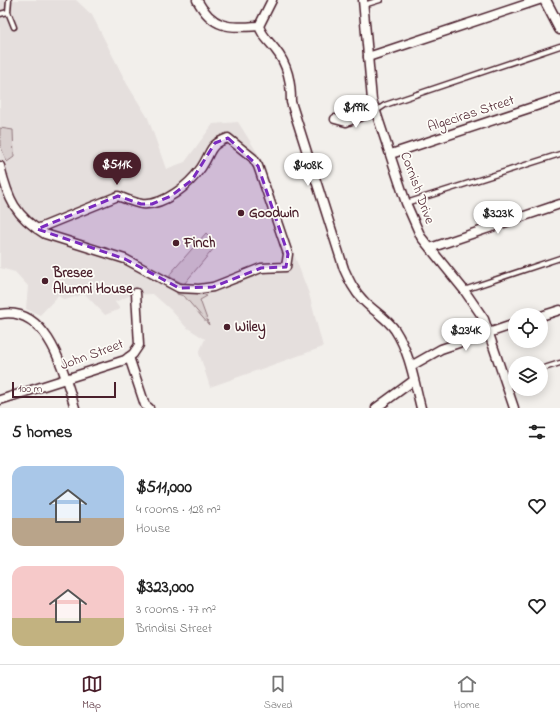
<!DOCTYPE html>
<meta charset="utf-8">
<style>
:root{--surface:#fff;--page:#f6f6f6;--text:#222;--muted:#767676;--line:#e0e0e0;--accent:#4a1f2b}
body{margin:0;font-family:"Indie Flower",sans-serif;background:var(--page);color:var(--text);height:100vh;display:flex;flex-direction:column;font-size:15px;white-space:nowrap}
*{box-sizing:border-box;margin:0}
p{font-size:13px;color:var(--muted)}
.icon{flex:none;width:22px;height:22px;fill:none;stroke:currentColor;stroke-width:2;stroke-linecap:round;stroke-linejoin:round}
.map{position:relative;height:408px;overflow:hidden}
.sheet{display:flex;flex-direction:column;background:var(--surface);flex:1}
.sheet>*{flex:none}
.controls{position:absolute;left:508px;top:308px;display:grid;gap:8px}
.controls a{display:grid;place-items:center;width:40px;height:40px;border-radius:50%;background:var(--surface);box-shadow:0 2px 10px #0003;font-size:20px}
.scale{position:absolute;left:12px;bottom:10px;width:104px;box-sizing:border-box;padding-left:4px;border:2px solid #4a1f2b;border-top:0;font-size:11px;line-height:14px;white-space:nowrap;color:#4a1f2b;-webkit-text-stroke:3px #fdfcf7;paint-order:stroke}
.price{position:absolute;translate:-50% -34px;padding:0 9px;border-radius:14px;background:#fff;color:#222;font-size:13px;line-height:26px;filter:drop-shadow(0 1px 2px #0008)}
.price::after{content:'';position:absolute;left:50%;top:24px;width:12px;height:9px;margin-left:-6px;background:inherit;clip-path:polygon(0 0,100% 0,50% 100%)}
.price.selected{background:var(--accent);color:#fff}
ul{padding:0;list-style:none}
li{display:flex;align-items:center;gap:12px;height:100px;padding:0 12px}
li span{display:grid;place-items:center;flex:none;width:112px;height:80px;border-radius:12px;color:#555}
li>.icon{margin-inline-start:auto}
span .icon{width:48px;height:48px;fill:#fffc;stroke-width:1}
li b{font-size:17px}
h2{display:flex;justify-content:space-between;align-items:center;height:48px;padding:0 12px;font-size:17px}
.tab-bar{display:flex;justify-content:space-around;align-items:center;height:56px;border-top:1px solid var(--line);background:var(--surface);font-size:11px;color:var(--muted)}
.tab-bar a{display:grid;justify-items:center;gap:2px}
.tab-bar .selected{color:var(--accent)}
.map>svg:first-child{display:block}
.built{fill:#e5dfdd}
.green{fill:#d9d0cf;stroke:#92787d}
.lines{fill:none;stroke-linecap:round;stroke-linejoin:round}
.service-casing{stroke:#4a1f2b;stroke-width:7}
.minor-casing{stroke:#4a1f2b;stroke-width:11}
.tertiary-casing{stroke:#4a1f2b;stroke-width:13}
.service{stroke:#fdfcf7;stroke-width:4}
.minor{stroke:#fdfcf7;stroke-width:8}
.tertiary{stroke:#fdfcf7;stroke-width:10}
.marked{fill:#7b2cbf;fill-opacity:0.2;stroke:#7b2cbf;stroke-width:3;stroke-dasharray:8 5;stroke-linejoin:round}
.poi-dot{fill:#4a1f2b;stroke:#fdfcf7;stroke-width:1.5}
.labels{text-anchor:middle;dominant-baseline:central;stroke-width:3.5;stroke-linejoin:round;paint-order:stroke}
.street-label{font-size:14px;fill:#4a1f2b;stroke:#fdfcf7}
.poi-label{font-size:14px;font-weight:bold;fill:#4a1f2b;stroke:#fdfcf7;text-anchor:start}
</style>
<div class="map">
<svg width="560" height="408" viewBox="0 0 560 408">
<rect width="100%" height="100%" fill="#f2efeb"/>
<filter id="ink" filterUnits="userSpaceOnUse"><feTurbulence type="fractalNoise" baseFrequency=".025" numOctaves="2"/><feDisplacementMap in="SourceGraphic" scale="8" xChannelSelector="R" yChannelSelector="G"/><feConvolveMatrix kernelMatrix="1 2 1 2 8 2 1 2 1" color-interpolation-filters="sRGB"/></filter>
<g filter="url(#ink)">
<path class="built" d="M 0,0 L 76,0 L 92,15 L 127,84 L 148,118 L 166,169 L 185,162 L 213,124 L 238,122 L 263,162 L 292,249 L 309,294 L 323,347 L 210,387 L 199,353 L 205,339 L 186,327 L 171,310 L 153,294 L 131,295 L 115,302 L 120,309 L 105,315 L 85,294 L 65,300 L 58,296 L 40,315 L 26,309 L 28,286 L 15,272 L 0,268 Z"/>
<g class="green">
<path d="M 0,128 L 13,130 L 14,157 L 7,162 L 0,145 Z"/>
<path d="M 206,233 L 216,243 L 215,247 L 184,284 L 170,277 L 170,274 Z"/>
<path d="M 177,290 L 198,292 L 207,296 L 200,300 L 209,325 L 184,296 L 177,294 Z"/>
</g>
<g class="lines">
<g class="service-casing">
<g id="service">
<path d="M 9,0 L 8,12 L 14,27"/>
<path d="M 364,5 L 380,0"/>
<path d="M 0,14 L 8,12"/>
<path d="M 376,111 L 385,105 L 560,46"/>
<path d="M 406,203 L 560,154"/>
<path d="M 464,290 L 560,258"/>
<path d="M 541,369 L 560,363"/>
<path d="M 505,381 L 515,378"/>
</g>
</g>
<g class="minor-casing">
<g id="minor">
<path d="M 197,0 C 213,29 228,28 259,26"/>
<path d="M 272,0 L 259,26 C 262,36 269,41 275,49 C 288,65 291,82 291,102 L 344,269 C 349,280 354,291 363,300 C 373,311 386,317 395,330 C 410,353 414,381 421,408"/>
<path d="M 363,0 L 372,100 L 406,203 L 421,237 L 464,290 L 484,319 L 514,408"/>
<path d="M 368,57 L 539,0"/>
<path d="M 335,119 L 346,122 L 375,111"/>
<path d="M 391,154 L 560,98"/>
<path d="M 0,166 C 8,199 15,216 45,234 L 125,259 L 179,288 L 199,289 L 213,287 L 261,268 L 286,267 L 288,254 L 258,166 L 253,158 L 228,138 C 208,145 212,152 201,168 C 189,185 164,206 142,204 C 134,203 126,199 118,196 L 37,229"/>
<path d="M 430,248 L 560,204"/>
<path d="M 0,314 C 49,305 64,374 75,408"/>
<path d="M 541,316 L 560,310"/>
<path d="M 129,357 L 145,405 L 149,408"/>
<path d="M 411,366 L 441,349 L 515,324"/>
<path d="M 0,400 L 125,360 L 133,354 L 139,345 L 136,293"/>
<path d="M 376,408 L 413,381"/>
</g>
</g>
<g class="tertiary-casing">
<path id="tertiary" d="M 545,0 L 560,29"/>
</g>
<use href="#service" class="service"/>
<use href="#minor" class="minor"/>
<use href="#tertiary" class="tertiary"/>
</g>
</g>
<path class="marked" d="M 228,138 L 258,166 L 288,254 L 286,267 L 261,268 L 213,287 L 179,288 L 125,259 L 37,229 L 118,196 L 141,204 L 152,204 L 171,196 L 192,180 L 215,143 Z"/>
<g class="poi-dot">
<circle cx="241" cy="213" r="4"/>
<circle cx="176" cy="243" r="4"/>
<circle cx="45" cy="281" r="4"/>
<circle cx="227" cy="327" r="4"/>
</g>
<g class="labels">
<g class="street-label">
<text transform="translate(471 114) rotate(-18)">Algeciras Street</text>
<text transform="translate(417 188) rotate(70)">Cornish Drive</text>
<text transform="translate(92 355) rotate(-20)">John Street</text>
</g>
<g class="poi-label">
<text x="249" y="213">Goodwin</text>
<text x="184" y="243">Finch</text>
<text x="53" y="273">Bresee<tspan x="53" dy="16">Alumni House</tspan></text>
<text x="235" y="327">Wiley</text>
</g>
</g>
</svg>
<div class="controls">
<a><svg class="icon" aria-label="locate" viewBox="0 0 24 24"><circle cx="12" cy="12" r="6"/><path d="M12 2v4M12 18v4M2 12h4M18 12h4"/></svg></a>
<a><svg class="icon" aria-label="layers" viewBox="0 0 24 24"><path d="M12 4l9 5-9 5-9-5zM3 14l9 5 9-5"/></svg></a>
</div>
<div class="scale">100 m</div>
<b class="price" style="left:356px;top:129px">$199K</b>
<b class="price selected" style="left:117px;top:186px">$511K</b>
<b class="price" style="left:308px;top:187px">$408K</b>
<b class="price" style="left:498px;top:235px">$323K</b>
<b class="price" style="left:466px;top:352px">$234K</b>
</div>
<section class="sheet">
<h2>5 homes<svg class="icon" aria-label="filters" viewBox="0 0 24 24"><path d="M4 7h16M4 17h16"/><circle cx="9" cy="7" r="2"/><circle cx="15" cy="17" r="2"/></svg></h2>
<ul>
<li><span style="background:linear-gradient(#a9c7e8 65%,#b9a48a 0)"><svg class="icon" aria-label="home" viewBox="0 0 24 24"><path d="M3 11l9-7 9 7M6 9v11h12V9"/></svg></span><div><b>$511,000</b><p>4 rooms · 128 m²</p><p>House</p></div><svg class="icon" aria-label="heart" viewBox="0 0 24 24"><path d="M12 20l-8-8c-3-5 5-10 8-4 3-6 11-1 8 4z"/></svg></li>
<li><span style="background:linear-gradient(#f6c9c9 65%,#c2b280 0)"><svg class="icon" aria-label="home" viewBox="0 0 24 24"><path d="M3 11l9-7 9 7M6 9v11h12V9"/></svg></span><div><b>$323,000</b><p>3 rooms · 77 m²</p><p>Brindisi Street</p></div><svg class="icon" aria-label="heart" viewBox="0 0 24 24"><path d="M12 20l-8-8c-3-5 5-10 8-4 3-6 11-1 8 4z"/></svg></li>
</ul>
</section>
<nav class="tab-bar">
<a class="selected"><svg class="icon" aria-label="map" viewBox="0 0 24 24"><path d="M3 6l6-2 6 2 6-2v14l-6 2-6-2-6 2zM9 4v14M15 6v14"/></svg>Map</a>
<a><svg class="icon" aria-label="saved" viewBox="0 0 24 24"><path d="M7 4h10v16l-5-4-5 4z"/></svg>Saved</a>
<a><svg class="icon" aria-label="home" viewBox="0 0 24 24"><path d="M3 11l9-7 9 7M6 9v11h12V9"/></svg>Home</a>
</nav>
